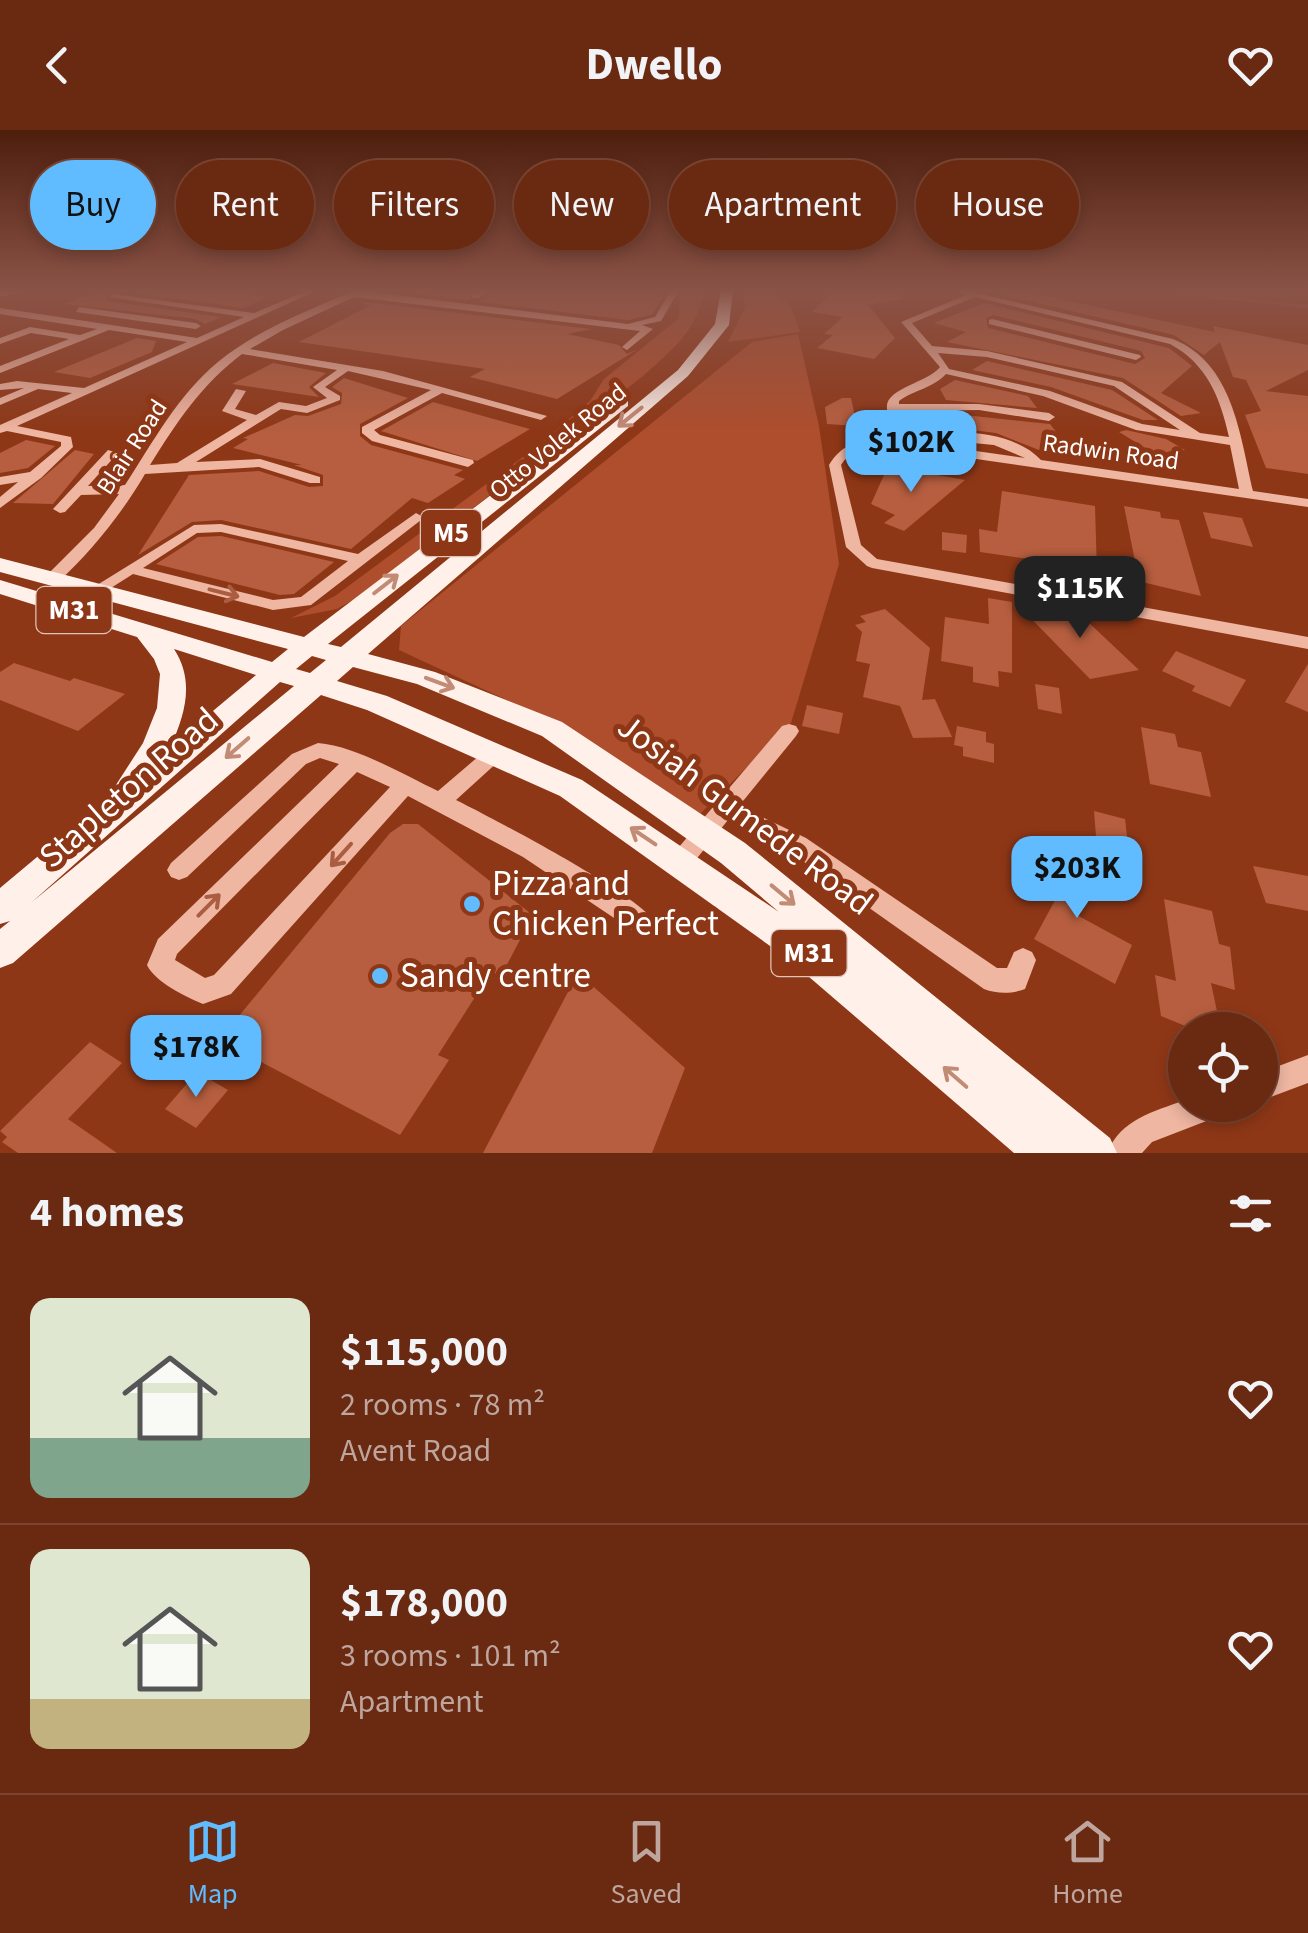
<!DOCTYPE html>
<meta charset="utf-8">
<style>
:root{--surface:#6a2911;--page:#72351f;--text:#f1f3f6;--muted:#bea69f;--line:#7d4531;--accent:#60bcff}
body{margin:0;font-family:"Source Sans 3",sans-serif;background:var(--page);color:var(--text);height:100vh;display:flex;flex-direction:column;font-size:38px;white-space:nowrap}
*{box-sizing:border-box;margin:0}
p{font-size:32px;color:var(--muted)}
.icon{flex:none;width:55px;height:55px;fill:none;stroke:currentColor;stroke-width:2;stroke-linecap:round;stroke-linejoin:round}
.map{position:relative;height:1023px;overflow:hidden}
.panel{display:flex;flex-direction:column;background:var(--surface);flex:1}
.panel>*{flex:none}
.guide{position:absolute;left:30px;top:30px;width:1250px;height:90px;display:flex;gap:20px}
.controls{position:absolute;left:1168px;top:882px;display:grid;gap:20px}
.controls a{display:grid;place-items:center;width:110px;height:110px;border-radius:50%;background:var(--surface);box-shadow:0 5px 15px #0003,0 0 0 2px var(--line);font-size:50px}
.price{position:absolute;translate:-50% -85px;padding:0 22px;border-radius:20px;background:var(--accent);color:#111;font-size:32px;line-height:65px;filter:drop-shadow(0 2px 5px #0008)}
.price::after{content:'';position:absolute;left:50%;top:60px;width:30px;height:22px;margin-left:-15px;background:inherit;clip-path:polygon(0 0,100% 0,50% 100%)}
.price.on{background:#222;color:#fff}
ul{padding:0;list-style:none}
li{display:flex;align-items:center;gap:30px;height:250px;padding:0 30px}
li+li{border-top:2px solid var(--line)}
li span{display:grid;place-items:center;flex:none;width:280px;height:200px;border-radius:20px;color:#555}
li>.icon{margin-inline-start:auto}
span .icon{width:120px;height:120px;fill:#fffc;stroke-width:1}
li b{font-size:42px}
h2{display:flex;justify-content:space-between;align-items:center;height:120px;padding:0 30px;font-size:42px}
.tag{padding:0 35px;border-radius:45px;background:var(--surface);box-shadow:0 5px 15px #0003,0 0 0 2px var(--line);font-size:35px;line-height:90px}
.tag.on{background:var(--accent);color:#111}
header{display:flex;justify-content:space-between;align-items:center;height:130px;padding:0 30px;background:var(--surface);font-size:45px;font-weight:700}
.menu{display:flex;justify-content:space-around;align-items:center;height:140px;border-top:2px solid var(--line);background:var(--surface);font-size:28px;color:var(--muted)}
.menu a{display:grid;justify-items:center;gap:5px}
.menu .on{color:var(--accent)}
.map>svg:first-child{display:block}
.green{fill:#ae4e2d}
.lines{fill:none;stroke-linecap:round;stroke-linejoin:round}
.river{fill:#84432b;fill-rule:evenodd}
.building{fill:#b65e3f;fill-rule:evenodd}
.minor{fill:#efb6a2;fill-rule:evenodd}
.major{fill:#fff1ea;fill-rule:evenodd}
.oneway{stroke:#c18b76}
.oneway2{stroke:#ab5d41}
.poi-dot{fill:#60bcff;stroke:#8e3717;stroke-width:4}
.labels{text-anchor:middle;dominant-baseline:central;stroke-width:10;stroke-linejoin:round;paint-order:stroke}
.far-street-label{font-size:25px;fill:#fff;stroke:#8e3717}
.shield{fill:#8e3717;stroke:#ddc3b9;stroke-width:2.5}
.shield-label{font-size:28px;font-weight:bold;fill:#fff}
.near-street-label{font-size:35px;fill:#fff;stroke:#8e3717}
.near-poi-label{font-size:35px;fill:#fff;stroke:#8e3717;text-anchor:start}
</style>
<header><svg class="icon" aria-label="back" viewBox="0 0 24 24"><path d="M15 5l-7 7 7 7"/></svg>Dwello<svg class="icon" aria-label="heart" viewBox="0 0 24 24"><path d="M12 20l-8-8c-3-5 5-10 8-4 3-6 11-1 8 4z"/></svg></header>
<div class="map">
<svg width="1308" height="1023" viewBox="0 0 1308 1023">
<rect width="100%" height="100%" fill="#8e3717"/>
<g class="green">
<path d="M 680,160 L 704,160 C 698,200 672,220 643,246 L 360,466 L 337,479 L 291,488 L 335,466 L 539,315 L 590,271 L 604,249 L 679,188 Z"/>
<path d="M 744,160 L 772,160 L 791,176 L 800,202 L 728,212 L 745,178 Z"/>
<path d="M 1139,160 L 1308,160 L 1308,178 Z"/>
<path d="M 798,204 L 819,296 L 839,434 L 791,593 L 696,688 L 554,592 L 399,520 L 401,496 L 752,212 Z"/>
</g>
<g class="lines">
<path class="river" d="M 1202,160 L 1308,163 L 1308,175 L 1212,166 Z"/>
</g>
<g class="building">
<path d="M 104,160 L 216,160 L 269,167 L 243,178 L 114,160 L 105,166 L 108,171 L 221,187 L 205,194 L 196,189 L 64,174 Z"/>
<path d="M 389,160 L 473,160 L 469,170 Z"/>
<path d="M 494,160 L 657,160 L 663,167 L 653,184 L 628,190 L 479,172 Z"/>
<path d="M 834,160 L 901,160 L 902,169 L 868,175 L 895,208 L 874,229 L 817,218 L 833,205 L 824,204 L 843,187 L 812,182 Z"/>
<path d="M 1017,160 L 1215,202 L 1213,196 L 1308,215 L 1308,240 L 1266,261 L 1308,266 L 1308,344 L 1266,338 L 1245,285 L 1261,281 L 1246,250 L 1233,247 L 1220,212 L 1204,225 L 1174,205 L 1003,165 Z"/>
<path d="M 366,172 L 591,199 L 567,204 L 619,215 L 627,224 L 638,219 L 557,269 L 470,247 L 485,239 L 299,212 L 371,175 L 362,174 Z"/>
<path d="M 984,173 L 1169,218 L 1192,236 L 1161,263 L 1201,283 L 1181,286 L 1123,248 L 947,212 L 966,202 L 934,193 ZM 993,185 L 1141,221 L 1145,228 L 1135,234 L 988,198 L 986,188 Z"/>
<path d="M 137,208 L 156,211 L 152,222 L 90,248 L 54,242 Z"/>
<path d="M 987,231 L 1112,260 L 1158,290 L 1143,290 L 1051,257 L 972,240 Z"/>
<path d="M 273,233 L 326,243 L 309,257 L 319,267 L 232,254 Z"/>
<path d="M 344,248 L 408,268 L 360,294 L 360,306 L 371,315 L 463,340 L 454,345 L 465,349 L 428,373 L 412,368 L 351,419 L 221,390 L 192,392 L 138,425 L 189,345 L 259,341 L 309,357 L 323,356 L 323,345 L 294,335 L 302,335 L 233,318 L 248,309 L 243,308 L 295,285 L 308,286 L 341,274 L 342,263 L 332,257 Z"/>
<path d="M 955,250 L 1028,266 L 1037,278 L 946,270 L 940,259 Z"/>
<path d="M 842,268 L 851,268 L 857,296 L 827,294 L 825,277 Z"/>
<path d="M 433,272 L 530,299 L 477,331 L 381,301 Z"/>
<path d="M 955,284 L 1050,294 L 1069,318 L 1039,320 L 996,303 L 964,299 Z"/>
<path d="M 1126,300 L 1166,309 L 1185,320 L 1155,324 L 1119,302 Z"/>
<path d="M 26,310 L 55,316 L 28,338 L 0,343 L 0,323 Z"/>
<path d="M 75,320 L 94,324 L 53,374 L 13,373 Z"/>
<path d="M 888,336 L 965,350 L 904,401 L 884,393 L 895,385 L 871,374 Z"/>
<path d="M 1002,361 L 1095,376 L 1097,443 L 1037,441 L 1029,429 L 980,422 L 979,399 L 997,402 Z"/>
<path d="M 1124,376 L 1160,382 L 1161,388 L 1179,390 L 1201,466 L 1125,448 L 1121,430 L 1135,431 Z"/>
<path d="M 1203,382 L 1242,388 L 1253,417 L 1211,408 Z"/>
<path d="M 942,402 L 967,405 L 966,423 L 942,420 Z"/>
<path d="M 221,406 L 334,432 L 294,464 L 280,465 L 156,434 L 198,407 Z"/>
<path d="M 988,468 L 1012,472 L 1012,543 L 998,541 L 999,557 L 973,552 L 973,537 L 941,531 L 945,487 L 989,494 Z"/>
<path d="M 1015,472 L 1086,484 L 1086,490 L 1139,540 L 1090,549 Z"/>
<path d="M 885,479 L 930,518 L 922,570 L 935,569 L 952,607 L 913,608 L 900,576 L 863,567 L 870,534 L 856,531 L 862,502 L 855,495 L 866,492 L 860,486 Z"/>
<path d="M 1176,521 L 1246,550 L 1230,577 L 1192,561 L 1195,556 L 1162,541 Z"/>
<path d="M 14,533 L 70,551 L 74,548 L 125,564 L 78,601 L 0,570 L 0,542 Z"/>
<path d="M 1308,534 L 1308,582 L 1285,572 Z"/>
<path d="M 1035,554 L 1059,558 L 1062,584 L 1038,579 Z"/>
<path d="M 807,575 L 843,583 L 839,604 L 802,596 Z"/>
<path d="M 957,596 L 986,602 L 986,612 L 994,614 L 994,633 L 963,626 L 963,617 L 954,615 Z"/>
<path d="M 1141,597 L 1175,604 L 1178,617 L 1201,622 L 1211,667 L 1150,654 Z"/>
<path d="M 1094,681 L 1125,689 L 1128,714 L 1096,706 Z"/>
<path d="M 403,694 L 418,694 L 539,790 L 523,804 L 501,846 L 491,842 L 438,925 L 449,930 L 400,1005 L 219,910 L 390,703 Z"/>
<path d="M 1040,712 L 1079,725 L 1082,721 L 1075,784 L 1132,815 L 1115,854 L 1034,809 L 1066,750 L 1035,740 Z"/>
<path d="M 1253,736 L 1308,746 L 1308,781 L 1266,773 Z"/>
<path d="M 1164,769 L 1212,781 L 1219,814 L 1230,817 L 1235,860 L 1211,853 L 1221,900 L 1195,900 L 1161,886 L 1155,845 L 1176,851 Z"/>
<path d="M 578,843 L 685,938 L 652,1023 L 483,1023 Z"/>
<path d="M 90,912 L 122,933 L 68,989 L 117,1023 L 18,1023 L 2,1012 L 7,1007 L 0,1001 Z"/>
<path d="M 197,942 L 228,960 L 196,998 L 165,979 Z"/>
</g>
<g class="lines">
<g class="minor">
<path d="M 11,160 L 27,160 L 0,167 L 0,161 Z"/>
<path d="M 308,160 L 318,160 L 17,296 L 71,307 L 73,317 L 41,348 L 0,378 L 0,367 L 18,352 L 0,355 L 0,347 L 30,342 L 61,316 L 61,312 L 7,301 L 0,303 L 0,295 L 72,263 L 38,259 L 0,275 L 0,268 L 24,258 L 0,260 L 0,254 L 17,251 L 84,258 L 187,212 L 109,200 L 0,243 L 0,236 L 69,209 L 31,203 L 0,214 L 0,208 L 30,197 L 80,205 L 97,199 L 0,184 L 0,178 L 197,208 L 244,187 L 109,167 L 113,164 L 254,183 Z"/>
<path d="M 355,160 L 628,194 L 655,187 L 671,160 L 679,160 L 661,191 L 642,195 L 653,199 L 627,220 L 622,217 L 640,201 L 354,167 L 283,200 L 250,219 L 383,241 L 547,286 L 541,290 L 442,263 L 374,300 L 380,305 L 473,330 L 474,333 L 468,337 L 372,311 L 362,303 L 362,297 L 431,260 L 348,241 L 325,257 L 340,266 L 340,270 L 307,283 L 281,279 L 196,332 L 260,329 L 320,347 L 320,353 L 310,353 L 259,337 L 145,344 C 122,383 93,420 58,452 L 46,452 L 44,449 L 46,446 L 94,398 L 119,364 L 81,365 L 65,382 L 60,383 L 53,379 L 108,320 L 118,323 L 88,356 L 125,355 C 153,312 178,265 218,232 C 258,199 308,181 355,160 ZM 242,224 L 337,240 L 313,257 L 327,268 L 306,276 L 279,272 L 256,285 L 235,279 L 246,261 L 236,259 L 222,281 L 247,290 L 177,333 L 150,335 C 176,293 202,254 242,224 Z"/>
<path d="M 481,160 L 491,160 L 478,168 L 472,168 L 472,164 Z"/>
<path d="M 951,160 L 964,160 L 1173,209 C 1233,233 1240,305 1253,361 L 1308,369 L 1308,377 L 900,318 C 877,317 856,313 841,335 L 861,415 L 877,429 L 1308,507 L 1308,519 L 872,438 L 867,436 L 846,417 L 829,335 C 844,310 866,309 893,310 C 892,300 888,288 887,279 C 884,258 928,253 940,237 L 901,192 L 966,165 ZM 975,167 L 1170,214 C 1207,234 1220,267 1229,307 L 1200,303 L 1122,252 L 987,221 L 932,216 L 912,193 ZM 938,223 L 987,227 L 1114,256 L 1180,300 L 1142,294 L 1050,261 L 949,239 ZM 946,244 L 1043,266 L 1136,300 L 1230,315 L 1239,359 L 1041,330 C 1011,298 945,298 905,309 L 901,281 L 979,280 L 1049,291 L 1055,287 L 1049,283 L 979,274 L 899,274 L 899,271 C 914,260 933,258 946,244 ZM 952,311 L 994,315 L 1025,328 L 920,313 Z"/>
<path d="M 79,177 L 196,193 L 201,196 L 196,199 L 76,182 Z"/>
<path d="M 992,189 L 1140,225 L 1141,227 L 1136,230 L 989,194 L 989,190 Z"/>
<path d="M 416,383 L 423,387 L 421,390 L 311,475 L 273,480 L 133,444 L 103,463 L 97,465 L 89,460 L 194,395 L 221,394 L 358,424 ZM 221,402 L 348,431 L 301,467 L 273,470 L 143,438 L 197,403 Z"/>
<path d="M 789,594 L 796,596 L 799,601 L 796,606 L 739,676 L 806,708 L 997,838 L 1007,838 L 1014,822 L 1023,818 L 1032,822 L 1036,830 L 1025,859 C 1012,864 997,864 984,859 L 790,722 L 728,690 L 689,738 L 681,741 L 673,738 L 669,731 L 673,724 L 782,596 Z"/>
<path d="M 318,613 C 356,616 404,645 438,661 L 486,620 L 493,618 L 500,620 L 503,625 L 500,630 L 456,670 C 490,687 644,767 656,794 L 653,802 L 644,805 L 635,802 L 523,727 L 408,666 L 231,864 L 203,874 C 186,867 155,852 147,835 L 158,809 L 339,634 L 320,628 L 306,634 L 187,747 L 179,750 L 171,747 L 167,740 L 171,733 L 292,624 ZM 357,642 L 390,657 L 214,845 L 205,848 L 175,830 L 177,824 Z"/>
<path d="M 1308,925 L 1308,953 L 1260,971 L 1260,943 Z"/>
<path d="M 1185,970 L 1185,975 L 1227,975 L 1222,985 L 1152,1012 L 1142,1023 L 1107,1023 C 1121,989 1153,982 1185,970 Z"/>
</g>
<path class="major" d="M 721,160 L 733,160 L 729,195 L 688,246 L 368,524 L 435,542 L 562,592 L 745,713 L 1110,1008 L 1117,1023 L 1014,1023 L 787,828 L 560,666 L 367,580 L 321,565 L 13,833 L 0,838 L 0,799 L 10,791 L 0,794 L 0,758 L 116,661 L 114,658 L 143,613 L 157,578 L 160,544 L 154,529 L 137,507 L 0,464 L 0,450 L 272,532 L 288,519 L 0,442 L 0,428 L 304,507 L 616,270 L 628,270 L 628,276 L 328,514 L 341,517 L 678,240 L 715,194 ZM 174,519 L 256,545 L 171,616 C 185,584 195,551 174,519 ZM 312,526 L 326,530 L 310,543 L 296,539 ZM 353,537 L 417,554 L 542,606 L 721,733 L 779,782 L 582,650 L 387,566 L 337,551 ZM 280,552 L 294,556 L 32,772 Z"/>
</g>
<defs><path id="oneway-shaft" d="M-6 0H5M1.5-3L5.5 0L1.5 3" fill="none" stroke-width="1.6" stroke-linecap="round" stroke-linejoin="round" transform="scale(2.5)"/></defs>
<g class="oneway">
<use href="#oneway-shaft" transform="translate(630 287) rotate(141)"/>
<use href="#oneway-shaft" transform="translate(386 454) rotate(-38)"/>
<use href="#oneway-shaft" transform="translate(440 553) rotate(20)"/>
<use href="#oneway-shaft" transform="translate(237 618) rotate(139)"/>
<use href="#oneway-shaft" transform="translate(643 706) rotate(-146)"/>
<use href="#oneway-shaft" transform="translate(783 765) rotate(40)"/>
<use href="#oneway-shaft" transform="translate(955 947) rotate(-139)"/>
</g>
<g class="oneway2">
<use href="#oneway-shaft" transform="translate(224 463) rotate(14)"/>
<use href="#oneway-shaft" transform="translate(341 725) rotate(132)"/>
<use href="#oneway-shaft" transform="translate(209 775) rotate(-45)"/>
</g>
<linearGradient id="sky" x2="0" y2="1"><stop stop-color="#4e1e0d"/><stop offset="0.53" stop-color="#8a5347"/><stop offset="1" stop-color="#8a5347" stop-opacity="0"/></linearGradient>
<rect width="1308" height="303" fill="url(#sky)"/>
<g class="poi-dot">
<circle cx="472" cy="774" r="10"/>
<circle cx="380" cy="846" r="10"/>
</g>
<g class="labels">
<g class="far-street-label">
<text transform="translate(558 311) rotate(-39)">Otto Volek Road</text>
<text transform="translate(132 317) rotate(-57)">Blair Road</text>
<text transform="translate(1111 322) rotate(8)">Radwin Road</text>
</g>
<g class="shield">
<rect x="421" y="380" width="60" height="46" rx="8"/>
<rect x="36.5" y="457" width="75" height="46" rx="8"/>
<rect x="771.5" y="800" width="75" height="46" rx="8"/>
</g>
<g class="shield-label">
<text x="451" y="403">M5</text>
<text x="74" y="480">M31</text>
<text x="809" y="823">M31</text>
</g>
<g class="near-street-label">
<text transform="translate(129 658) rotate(-41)">Stapleton Road</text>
<text transform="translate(745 685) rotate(37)">Josiah Gumede Road</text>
</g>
<g class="near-poi-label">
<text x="492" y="754">Pizza and<tspan x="492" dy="40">Chicken Perfect</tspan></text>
<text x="400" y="846">Sandy centre</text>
</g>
</g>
</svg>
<div class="controls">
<a><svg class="icon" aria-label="locate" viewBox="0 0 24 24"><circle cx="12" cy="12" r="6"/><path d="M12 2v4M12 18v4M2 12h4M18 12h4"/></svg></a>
</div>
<b class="price" style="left:911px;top:365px">$102K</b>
<b class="price on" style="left:1080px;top:511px">$115K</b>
<b class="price" style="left:1077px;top:791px">$203K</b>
<b class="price" style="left:196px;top:970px">$178K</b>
<div class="guide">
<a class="tag on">Buy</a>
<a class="tag">Rent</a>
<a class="tag">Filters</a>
<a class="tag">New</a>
<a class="tag">Apartment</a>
<a class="tag">House</a>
</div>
</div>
<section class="panel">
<h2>4 homes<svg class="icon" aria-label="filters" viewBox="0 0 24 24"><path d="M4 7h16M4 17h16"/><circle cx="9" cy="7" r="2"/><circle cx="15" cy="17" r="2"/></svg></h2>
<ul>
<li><span style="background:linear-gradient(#dfe7d0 70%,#7fa58c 0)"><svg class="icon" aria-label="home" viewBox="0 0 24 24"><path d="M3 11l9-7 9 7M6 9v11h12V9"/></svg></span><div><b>$115,000</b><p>2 rooms · 78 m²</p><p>Avent Road</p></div><svg class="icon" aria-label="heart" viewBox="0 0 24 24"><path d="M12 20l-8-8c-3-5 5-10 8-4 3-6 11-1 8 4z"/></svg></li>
<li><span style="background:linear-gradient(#dfe7d0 75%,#c2b280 0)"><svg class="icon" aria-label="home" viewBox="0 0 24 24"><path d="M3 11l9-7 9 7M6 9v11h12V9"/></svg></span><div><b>$178,000</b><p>3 rooms · 101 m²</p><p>Apartment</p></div><svg class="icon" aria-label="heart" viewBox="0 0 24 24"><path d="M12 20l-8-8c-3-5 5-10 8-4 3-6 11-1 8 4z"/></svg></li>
</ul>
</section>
<nav class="menu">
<a class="on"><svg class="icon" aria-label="map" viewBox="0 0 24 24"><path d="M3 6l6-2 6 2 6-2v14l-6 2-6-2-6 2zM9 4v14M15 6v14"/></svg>Map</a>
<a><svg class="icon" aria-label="saved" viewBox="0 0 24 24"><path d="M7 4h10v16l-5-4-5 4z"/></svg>Saved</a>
<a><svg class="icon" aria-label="home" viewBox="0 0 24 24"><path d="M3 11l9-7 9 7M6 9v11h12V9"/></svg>Home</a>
</nav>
